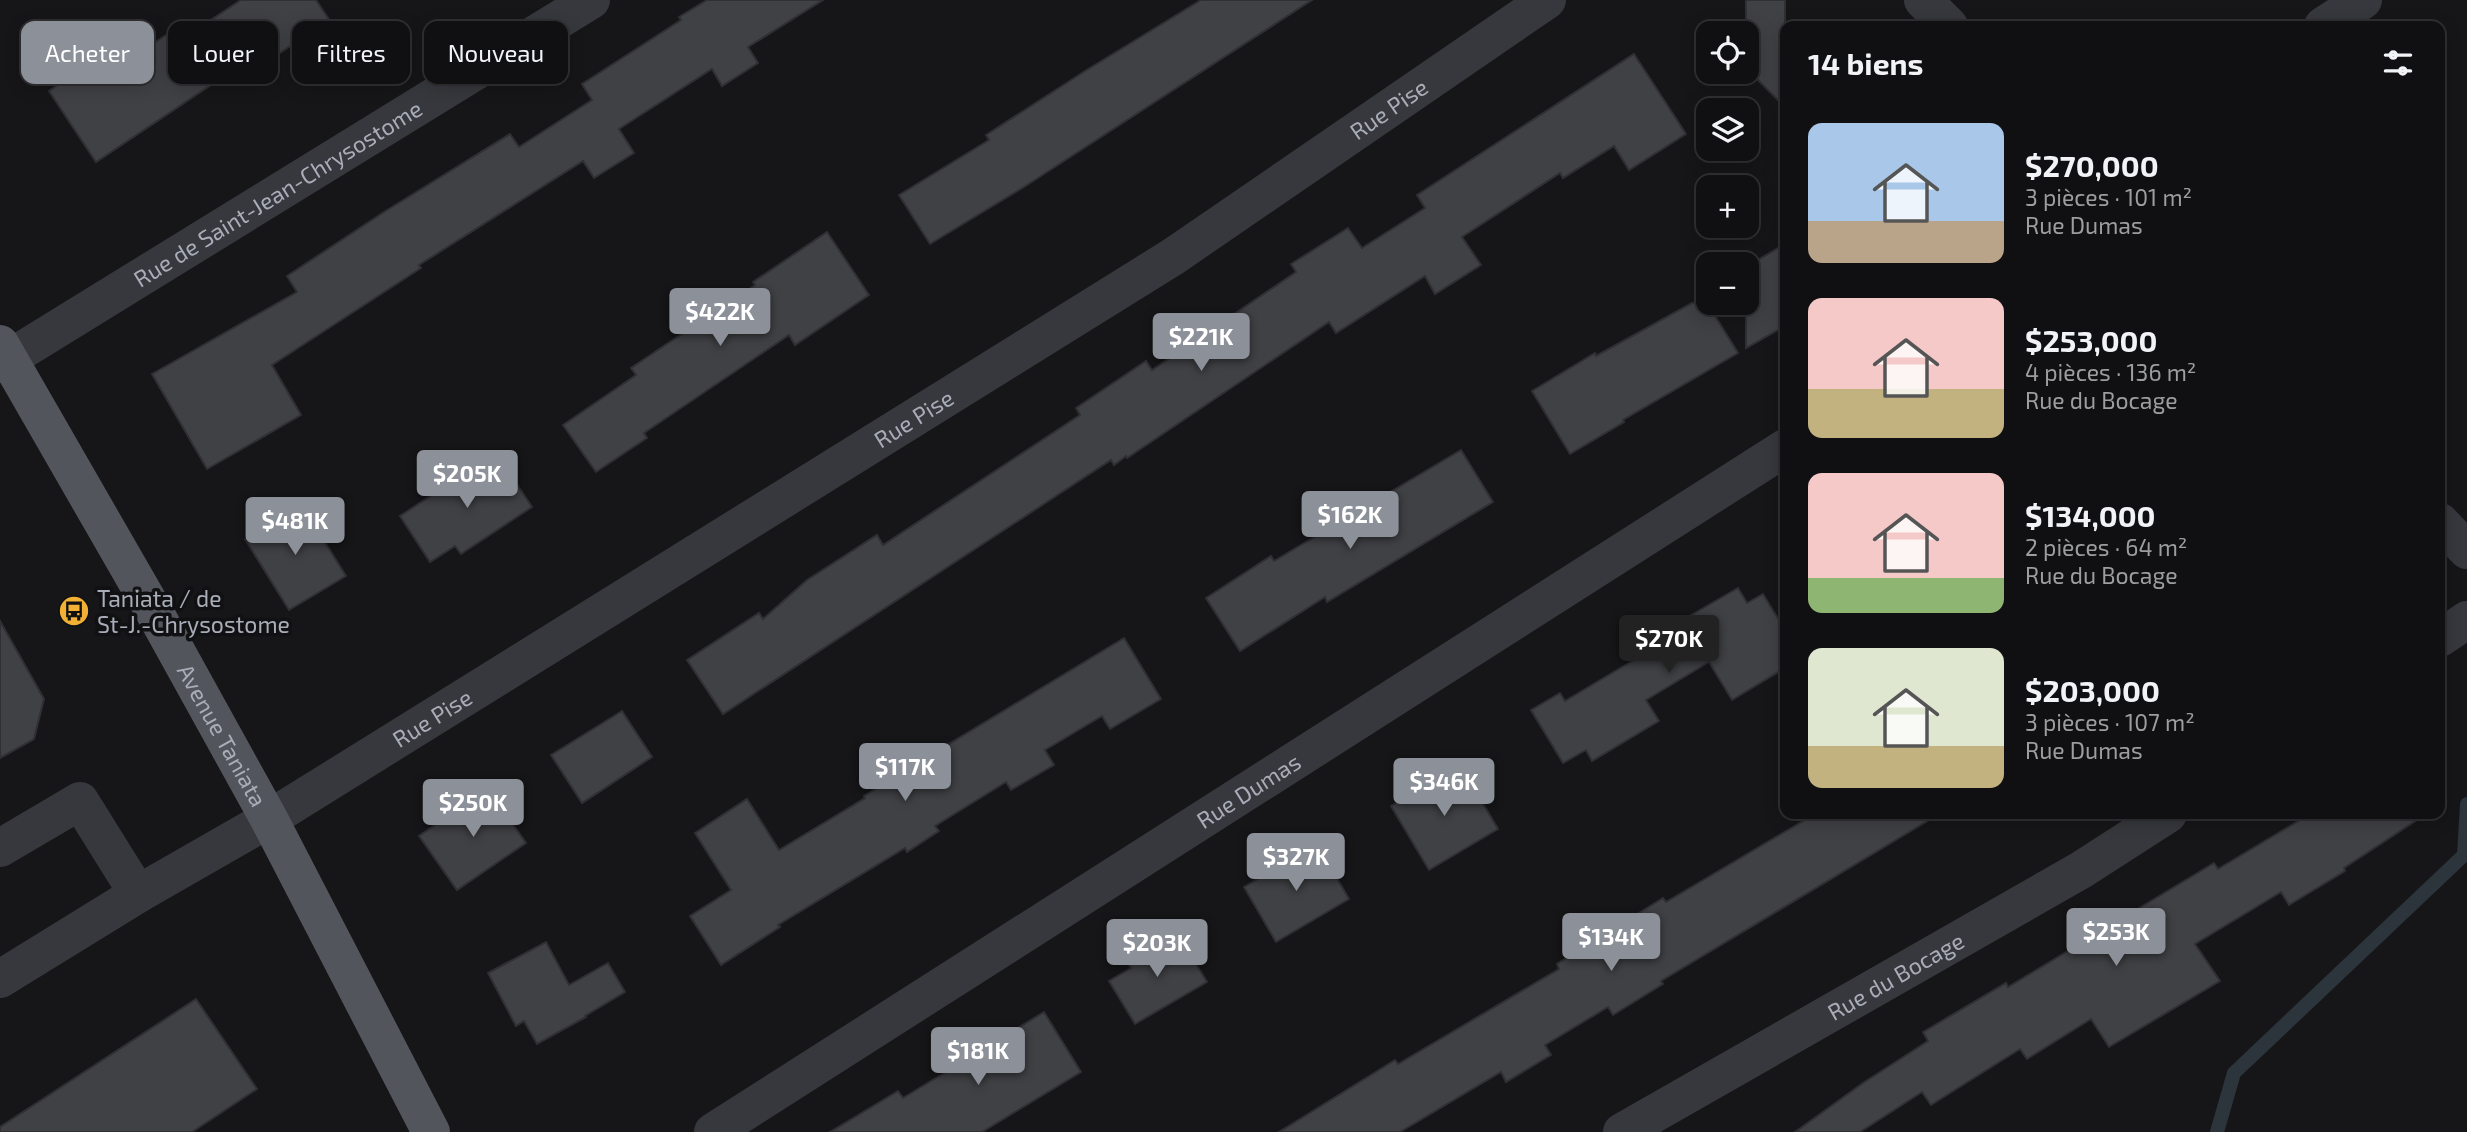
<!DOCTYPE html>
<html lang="fr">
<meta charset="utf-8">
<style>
:root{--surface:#101012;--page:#19191b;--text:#f1f3f6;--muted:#9c9d9f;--line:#303032;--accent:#8c9099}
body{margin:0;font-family:"Exo 2",sans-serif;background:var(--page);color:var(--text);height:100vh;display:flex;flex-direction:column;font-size:26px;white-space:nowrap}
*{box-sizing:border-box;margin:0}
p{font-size:23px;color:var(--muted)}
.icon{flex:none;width:38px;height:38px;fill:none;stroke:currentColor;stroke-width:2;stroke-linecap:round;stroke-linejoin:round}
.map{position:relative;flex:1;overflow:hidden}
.sheet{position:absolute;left:1780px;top:21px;width:665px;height:798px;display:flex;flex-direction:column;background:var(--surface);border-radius:14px;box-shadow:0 4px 18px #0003,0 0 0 2px var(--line)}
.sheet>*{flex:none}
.guide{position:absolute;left:21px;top:21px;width:665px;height:63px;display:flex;gap:14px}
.buttons{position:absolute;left:1696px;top:21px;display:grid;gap:14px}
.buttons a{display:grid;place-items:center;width:63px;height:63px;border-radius:14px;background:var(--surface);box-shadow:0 4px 18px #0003,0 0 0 2px var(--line);font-size:35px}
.price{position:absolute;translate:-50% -60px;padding:0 16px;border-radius:7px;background:var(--accent);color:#fff;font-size:23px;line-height:46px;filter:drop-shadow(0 2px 4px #0008)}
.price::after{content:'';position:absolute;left:50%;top:42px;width:21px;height:16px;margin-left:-10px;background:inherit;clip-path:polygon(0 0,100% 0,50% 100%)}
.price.on{background:#222;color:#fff}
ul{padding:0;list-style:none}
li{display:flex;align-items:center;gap:21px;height:175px;padding:0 28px}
li span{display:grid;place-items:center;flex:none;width:196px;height:140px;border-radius:14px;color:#555}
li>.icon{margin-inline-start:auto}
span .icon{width:84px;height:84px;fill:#fffc;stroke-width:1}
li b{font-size:30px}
h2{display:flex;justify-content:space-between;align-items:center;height:84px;padding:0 28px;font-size:30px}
.tag{padding:0 24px;border-radius:14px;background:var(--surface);box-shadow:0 4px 18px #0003,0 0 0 2px var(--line);font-size:24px;line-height:63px}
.tag.on{background:var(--accent);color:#fff}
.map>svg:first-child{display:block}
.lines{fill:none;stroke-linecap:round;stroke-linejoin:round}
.stream{stroke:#2c353c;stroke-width:14}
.building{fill:#404145;stroke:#303034;stroke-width:2}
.minor{stroke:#37383d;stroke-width:38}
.major{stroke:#53555c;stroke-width:38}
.labels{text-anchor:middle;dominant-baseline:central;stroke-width:7;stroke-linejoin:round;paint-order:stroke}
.street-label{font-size:23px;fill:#a8adb8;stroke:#111113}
.poi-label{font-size:23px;fill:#a8adb8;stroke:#111113;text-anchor:start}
</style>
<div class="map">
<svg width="2467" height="1132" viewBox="0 0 2467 1132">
<rect width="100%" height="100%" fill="#161618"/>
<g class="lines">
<path class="stream" d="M 2217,1132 L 2234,1073 L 2464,855 L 2467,804"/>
</g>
<g class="building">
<path d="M 241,0 L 316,0 L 334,27 L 297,51 L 292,45 L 269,60 L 263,50 L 96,162 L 49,91 L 108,51 L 118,67 L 172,31 L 179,41 Z"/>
<path d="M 707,0 L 823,0 L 748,47 L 758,63 L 722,86 L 712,69 L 619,129 L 634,153 L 594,178 L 583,161 L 419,265 L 421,268 L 272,365 L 301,415 L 207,469 L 152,374 L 297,292 L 287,276 L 384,212 L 510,134 L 519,147 L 592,100 L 582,84 L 681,20 L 679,17 Z"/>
<path d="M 1201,0 L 1312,0 L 1024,187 L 930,244 L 899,195 L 989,140 L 986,135 L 1085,71 Z"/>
<path d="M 1746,0 L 1785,0 L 1785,107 L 1746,68 Z"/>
<path d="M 1634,54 L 1686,134 L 1629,170 L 1614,146 L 1563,178 L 1560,173 L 1462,237 L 1481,265 L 1435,294 L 1425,276 L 1336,333 L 1329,322 L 1127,458 L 1126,456 L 1114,465 L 1111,460 L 723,714 L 687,660 L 759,613 L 763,619 L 807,580 L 877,535 L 883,545 L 1080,415 L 1076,408 L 1146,361 L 1152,370 L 1296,272 L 1291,264 L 1348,228 L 1362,248 L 1425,208 L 1417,195 Z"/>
<path d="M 827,232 L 869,295 L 795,345 L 789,335 L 644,433 L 647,438 L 596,472 L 563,425 L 636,375 L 631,368 L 755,285 L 753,282 Z"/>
<path d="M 1785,244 L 1785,326 L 1746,348 L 1746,267 Z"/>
<path d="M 1692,303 L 1707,303 L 1738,353 L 1623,420 L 1624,422 L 1570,454 L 1532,391 L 1595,353 L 1596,356 Z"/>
<path d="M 1461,450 L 1493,502 L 1327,602 L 1325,597 L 1240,651 L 1206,598 L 1271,556 L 1274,561 Z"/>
<path d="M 496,453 L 532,507 L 461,554 L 455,546 L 430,562 L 400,516 Z"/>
<path d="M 301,504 L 346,576 L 289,610 L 245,539 Z"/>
<path d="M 1738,588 L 1747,603 L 1763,594 L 1785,630 L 1785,668 L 1732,700 L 1709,662 L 1646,700 L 1659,721 L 1592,761 L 1586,750 L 1563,763 L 1531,710 L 1560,693 L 1565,701 L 1679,633 L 1674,625 Z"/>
<path d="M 0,621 L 44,699 L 34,739 L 0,758 Z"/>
<path d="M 1124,638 L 1161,699 L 1110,729 L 1102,716 L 1045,750 L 1054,765 L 1011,790 L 1006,782 L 935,826 L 939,831 L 907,852 L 905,848 L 778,925 L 780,927 L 721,965 L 690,916 L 731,890 L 695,833 L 747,799 L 779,850 L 865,798 L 864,796 L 901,773 Z"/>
<path d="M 622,711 L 652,757 L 582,803 L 551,755 Z"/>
<path d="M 1460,765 L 1498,829 L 1429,870 L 1391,806 Z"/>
<path d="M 488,788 L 526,843 L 457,890 L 419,836 Z"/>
<path d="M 1815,814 L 1939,814 L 1661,981 L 1663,984 L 1613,1015 L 1608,1007 L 1545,1045 L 1551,1055 L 1506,1082 L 1501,1072 L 1400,1132 L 1279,1132 L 1395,1060 L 1398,1064 L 1559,969 L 1557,964 L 1663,898 L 1666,902 Z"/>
<path d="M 2310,814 L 2426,814 L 2344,868 L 2345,871 L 2289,905 L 2281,892 L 2195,944 L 2220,981 L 2109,1047 L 2091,1019 L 2027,1059 L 2020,1049 L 1931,1105 L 1922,1092 L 1860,1132 L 1795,1132 L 1863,1083 L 1928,1041 L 1923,1032 L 2006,983 L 2008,987 L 2214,863 L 2218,869 Z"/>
<path d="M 1317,844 L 1349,899 L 1276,942 L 1244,887 Z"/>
<path d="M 1180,938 L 1207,982 L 1135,1024 L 1109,981 L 1131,968 L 1125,958 L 1155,940 L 1161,950 Z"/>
<path d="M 546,942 L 569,985 L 608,963 L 625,992 L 585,1016 L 586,1017 L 537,1044 L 524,1021 L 516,1026 L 488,973 Z"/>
<path d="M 196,999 L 257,1089 L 192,1132 L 0,1132 L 0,1127 Z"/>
<path d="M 1044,1012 L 1081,1072 L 982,1132 L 830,1132 L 898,1091 L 903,1098 Z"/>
</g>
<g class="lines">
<g class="minor">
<path d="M 1923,0 L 1949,26"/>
<path d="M 2323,26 L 2363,0"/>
<path id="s1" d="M 0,364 L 591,0"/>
<path d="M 2440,522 L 2467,550"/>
<path d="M 2440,638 L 2467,620"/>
<path d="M 0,848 L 80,801 L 138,894 L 0,979"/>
<path id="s2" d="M 138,894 L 269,819 L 1174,256 L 1547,0"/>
<path id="s3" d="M 713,1132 L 1785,448"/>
<path id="s4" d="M 1622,1132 L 2081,870 L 2168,814"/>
</g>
<path class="major" id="s5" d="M 0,344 L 160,622 L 269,819 L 431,1132"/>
</g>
<defs>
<g id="bus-disc" transform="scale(1.575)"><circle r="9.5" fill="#f2b134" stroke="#111113"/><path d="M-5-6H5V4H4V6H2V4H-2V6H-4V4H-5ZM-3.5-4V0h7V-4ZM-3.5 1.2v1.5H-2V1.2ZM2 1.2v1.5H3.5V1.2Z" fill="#111"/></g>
</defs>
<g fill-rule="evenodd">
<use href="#bus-disc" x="74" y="611"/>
</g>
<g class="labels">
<g class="street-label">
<text stroke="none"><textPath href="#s2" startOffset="1477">Rue Pise</textPath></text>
<text stroke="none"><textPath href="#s1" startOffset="326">Rue de Saint-Jean-Chrysostome</textPath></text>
<text stroke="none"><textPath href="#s2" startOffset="910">Rue Pise</textPath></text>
<text stroke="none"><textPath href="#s2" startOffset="343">Rue Pise</textPath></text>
<text stroke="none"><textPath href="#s5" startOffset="450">Avenue Taniata</textPath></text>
<text stroke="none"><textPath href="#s3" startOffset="635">Rue Dumas</textPath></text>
<text stroke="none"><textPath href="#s4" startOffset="315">Rue du Bocage</textPath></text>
</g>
<g class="poi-label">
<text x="97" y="598">Taniata / de<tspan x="97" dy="26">St-J.-Chrysostome</tspan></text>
</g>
</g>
</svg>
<div class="buttons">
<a><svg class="icon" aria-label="locate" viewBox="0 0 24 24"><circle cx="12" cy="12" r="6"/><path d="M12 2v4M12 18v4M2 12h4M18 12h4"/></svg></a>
<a><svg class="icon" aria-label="layers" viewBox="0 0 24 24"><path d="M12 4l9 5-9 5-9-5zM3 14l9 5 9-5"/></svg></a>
<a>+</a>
<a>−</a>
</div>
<b class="price" style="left:720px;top:348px">$422K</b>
<b class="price" style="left:1201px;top:373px">$221K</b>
<b class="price" style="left:467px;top:510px">$205K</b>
<b class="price" style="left:1350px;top:551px">$162K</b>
<b class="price" style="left:295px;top:557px">$481K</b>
<b class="price on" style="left:1669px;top:675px">$270K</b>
<b class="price" style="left:905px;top:803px">$117K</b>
<b class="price" style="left:1444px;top:818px">$346K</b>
<b class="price" style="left:473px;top:839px">$250K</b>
<b class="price" style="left:1296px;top:893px">$327K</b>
<b class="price" style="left:2116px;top:968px">$253K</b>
<b class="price" style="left:1611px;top:973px">$134K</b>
<b class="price" style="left:1157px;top:979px">$203K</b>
<b class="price" style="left:978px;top:1087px">$181K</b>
<div class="guide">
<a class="tag on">Acheter</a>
<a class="tag">Louer</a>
<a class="tag">Filtres</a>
<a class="tag">Nouveau</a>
</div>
<section class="sheet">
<h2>14 biens<svg class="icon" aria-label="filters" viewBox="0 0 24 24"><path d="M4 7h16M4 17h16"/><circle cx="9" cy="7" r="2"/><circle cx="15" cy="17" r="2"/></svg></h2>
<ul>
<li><span style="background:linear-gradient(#a9c7e8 70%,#b9a48a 0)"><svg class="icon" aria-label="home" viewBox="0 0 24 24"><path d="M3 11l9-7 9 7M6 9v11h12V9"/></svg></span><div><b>$270,000</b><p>3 pièces · 101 m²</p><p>Rue Dumas</p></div></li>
<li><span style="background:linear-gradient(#f6c9c9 65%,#c2b280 0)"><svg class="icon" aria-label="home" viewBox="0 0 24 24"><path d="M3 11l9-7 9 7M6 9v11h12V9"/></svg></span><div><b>$253,000</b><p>4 pièces · 136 m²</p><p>Rue du Bocage</p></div></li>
<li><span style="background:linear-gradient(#f6c9c9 75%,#8fb573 0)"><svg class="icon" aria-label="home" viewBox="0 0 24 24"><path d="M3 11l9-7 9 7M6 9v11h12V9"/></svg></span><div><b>$134,000</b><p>2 pièces · 64 m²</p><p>Rue du Bocage</p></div></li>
<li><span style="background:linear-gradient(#dfe7d0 70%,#c2b280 0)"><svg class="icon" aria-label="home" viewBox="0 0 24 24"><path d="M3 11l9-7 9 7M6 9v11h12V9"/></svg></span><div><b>$203,000</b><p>3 pièces · 107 m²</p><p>Rue Dumas</p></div></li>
</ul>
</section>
</div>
